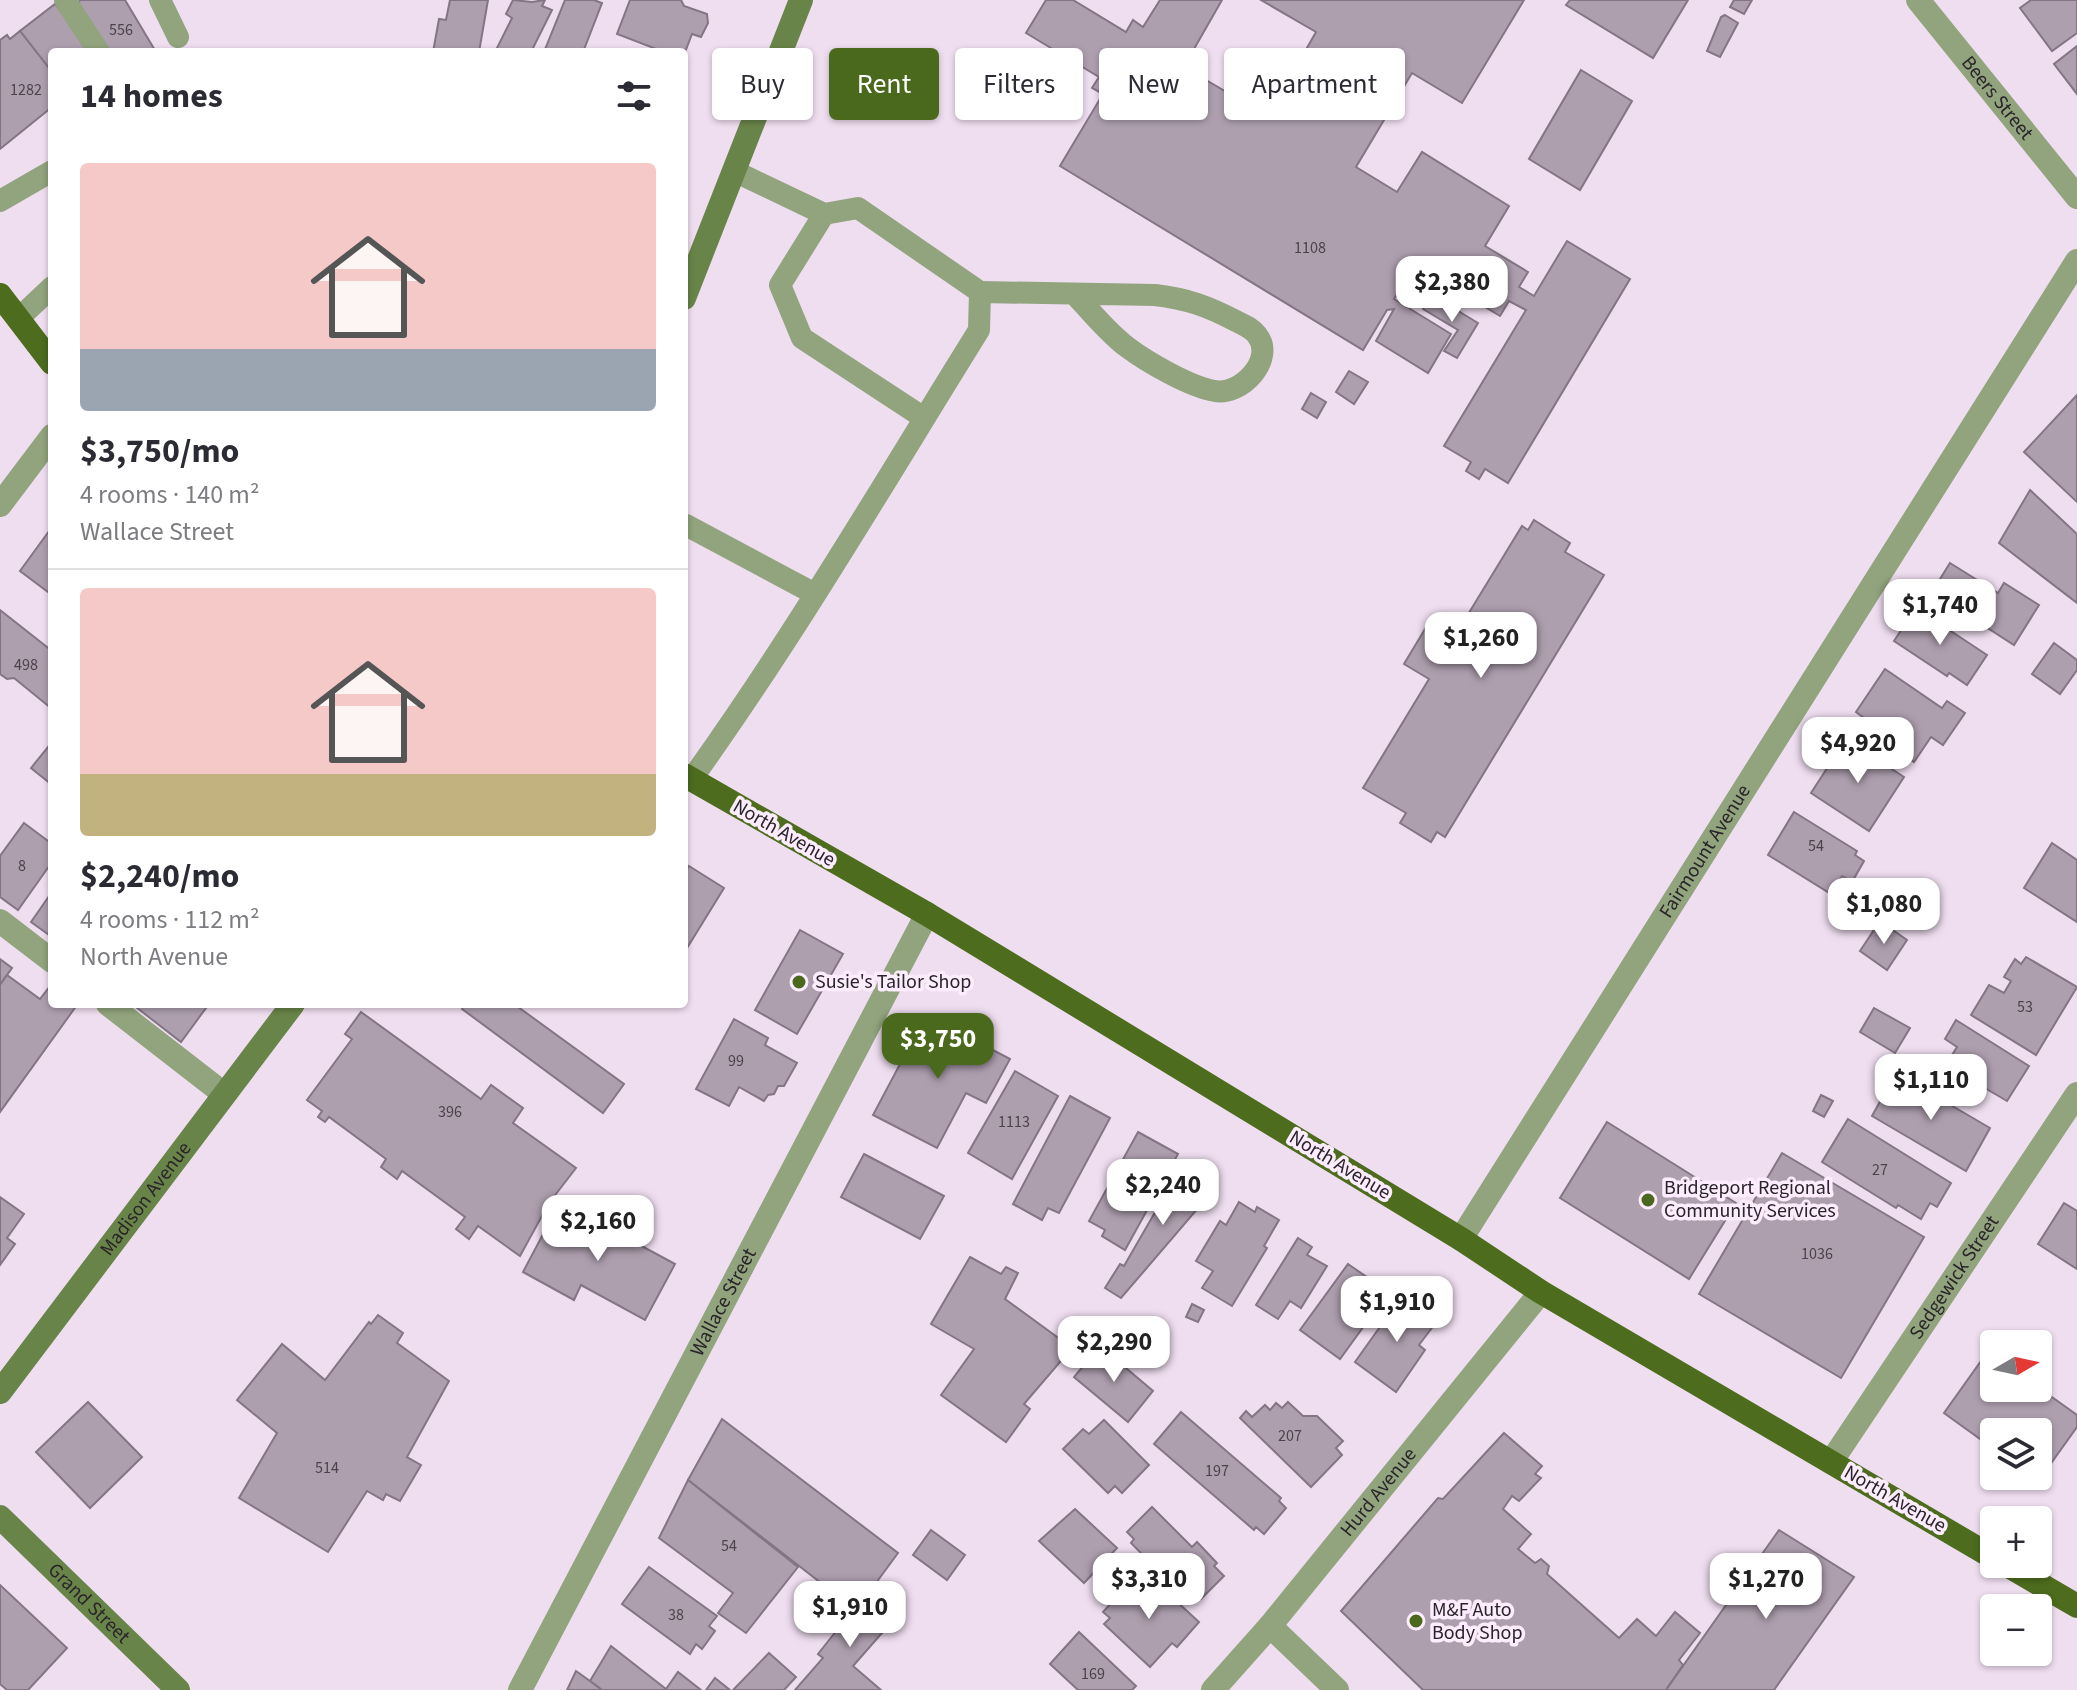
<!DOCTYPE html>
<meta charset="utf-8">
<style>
:root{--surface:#fff;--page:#f2f2f3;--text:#2b2b33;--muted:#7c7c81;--line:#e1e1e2;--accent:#4b691d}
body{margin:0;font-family:"Source Sans 3",sans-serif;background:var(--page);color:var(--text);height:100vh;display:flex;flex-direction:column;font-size:30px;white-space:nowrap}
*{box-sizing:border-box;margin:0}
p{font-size:26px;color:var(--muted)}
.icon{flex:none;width:44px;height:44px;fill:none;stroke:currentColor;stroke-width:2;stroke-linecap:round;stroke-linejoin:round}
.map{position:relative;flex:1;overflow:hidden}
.sheet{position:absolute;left:48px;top:48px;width:640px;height:960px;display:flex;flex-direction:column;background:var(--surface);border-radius:8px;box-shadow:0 2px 6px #0004}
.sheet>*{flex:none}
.banner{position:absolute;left:712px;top:48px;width:760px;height:72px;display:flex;gap:16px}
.needle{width:52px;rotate:81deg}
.fabs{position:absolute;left:1980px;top:1330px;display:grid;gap:16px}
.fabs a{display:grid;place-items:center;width:72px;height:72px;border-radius:8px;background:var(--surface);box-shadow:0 2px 6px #0004;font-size:40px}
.price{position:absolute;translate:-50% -68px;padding:0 18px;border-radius:16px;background:#fff;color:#222;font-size:26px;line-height:52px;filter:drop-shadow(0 2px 4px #0008)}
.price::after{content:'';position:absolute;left:50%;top:48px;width:24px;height:18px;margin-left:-12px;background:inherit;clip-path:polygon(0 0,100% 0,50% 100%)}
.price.active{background:var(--accent);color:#fff}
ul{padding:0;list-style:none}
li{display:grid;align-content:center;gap:16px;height:424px;padding:0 32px}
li+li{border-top:2px solid var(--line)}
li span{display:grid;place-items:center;height:248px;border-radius:8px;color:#555}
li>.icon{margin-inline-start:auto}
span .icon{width:144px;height:144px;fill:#fffc;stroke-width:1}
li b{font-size:34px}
h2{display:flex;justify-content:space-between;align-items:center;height:96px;padding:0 32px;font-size:34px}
.chip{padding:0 28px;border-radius:8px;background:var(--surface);box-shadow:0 2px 6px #0004;font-size:28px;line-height:72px}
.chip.active{background:var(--accent);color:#fff}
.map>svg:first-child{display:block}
.building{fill:#ae9faf;stroke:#847584;stroke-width:2}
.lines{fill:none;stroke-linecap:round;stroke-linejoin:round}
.lane{stroke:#91a47d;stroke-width:22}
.street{stroke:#91a47d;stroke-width:24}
.secondary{stroke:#698449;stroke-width:24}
.primary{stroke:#4d6c1d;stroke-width:24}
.poi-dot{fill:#4b691d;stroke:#fcecfd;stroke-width:3}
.labels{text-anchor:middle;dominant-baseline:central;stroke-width:7;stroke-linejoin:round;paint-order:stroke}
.number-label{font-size:16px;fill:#4b434c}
.street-label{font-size:20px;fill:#2a242b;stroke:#fcecfd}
.poi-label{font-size:20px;fill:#2a242b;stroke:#fcecfd;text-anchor:start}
</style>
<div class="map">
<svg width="2077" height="1690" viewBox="0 0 2077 1690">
<rect width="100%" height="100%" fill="#efdef0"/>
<g class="building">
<path d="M 81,0 L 125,0 L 156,52 L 107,52 L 78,2 Z"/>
<path d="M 450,0 L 488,0 L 479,52 L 433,52 L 439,19 L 446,20 Z"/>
<path d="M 513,0 L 532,2 L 545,0 L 542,6 L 552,10 L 531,52 L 495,52 L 512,18 L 506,14 Z"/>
<path d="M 565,0 L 594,0 L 602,3 L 583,52 L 544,52 Z"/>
<path d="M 630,0 L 681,0 L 684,6 L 707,14 L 708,23 L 701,37 L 692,34 L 684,55 L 684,52 L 664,52 L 617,34 Z"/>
<path d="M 1046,0 L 1073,0 L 1126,32 L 1133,20 L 1143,27 L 1160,0 L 1222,0 L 1190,56 L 1200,62 L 1194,73 L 1268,116 L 1316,32 L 1261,0 L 1524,0 L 1462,103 L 1412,73 L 1356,167 L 1397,192 L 1422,152 L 1509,206 L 1485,246 L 1528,272 L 1519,287 L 1534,296 L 1567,241 L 1630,279 L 1508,483 L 1485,469 L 1479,479 L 1466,471 L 1471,462 L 1444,446 L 1526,310 L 1509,301 L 1500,316 L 1415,265 L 1394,299 L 1451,334 L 1428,373 L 1376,341 L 1394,309 L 1387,310 L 1363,350 L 1060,166 L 1103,94 L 1092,88 L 1099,77 L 1026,33 Z"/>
<path d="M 1570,0 L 1688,0 L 1653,58 L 1566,5 Z"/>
<path d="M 1734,0 L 1752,0 L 1744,14 L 1730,7 Z"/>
<path d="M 2031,0 L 2077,0 L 2077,33 L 2052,51 L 2020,8 Z"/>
<path d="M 55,4 L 93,52 L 52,52 L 52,72 L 20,31 Z"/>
<path d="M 1725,15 L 1738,23 L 1720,57 L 1707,51 L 1721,17 Z"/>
<path d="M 20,31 L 52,72 L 52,107 L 0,149 L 0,40 L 7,35 L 10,39 Z"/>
<path d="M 2077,46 L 2077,94 L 2054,64 Z"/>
<path d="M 1581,70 L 1632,101 L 1580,190 L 1529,159 Z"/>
<path d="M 1432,295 L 1478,323 L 1457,358 L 1444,351 L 1458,330 L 1423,309 Z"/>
<path d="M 1349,371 L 1368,382 L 1354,404 L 1336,392 Z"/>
<path d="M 1311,393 L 1326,402 L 1317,418 L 1302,409 Z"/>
<path d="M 2077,395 L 2077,502 L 2024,452 Z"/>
<path d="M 2030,490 L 2077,534 L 2077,603 L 1999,543 Z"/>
<path d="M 1534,520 L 1570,543 L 1565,552 L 1604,575 L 1445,837 L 1437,832 L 1431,842 L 1400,823 L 1406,813 L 1363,788 L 1429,679 L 1404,664 L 1431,619 L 1456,634 L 1522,526 L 1528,530 Z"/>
<path d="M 52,527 L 52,595 L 20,571 Z"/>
<path d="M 1950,563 L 1998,593 L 2004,583 L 2039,605 L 2014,645 L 1932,592 Z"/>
<path d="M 1916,608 L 1987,655 L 1967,685 L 1949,673 L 1947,676 L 1894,641 Z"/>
<path d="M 0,610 L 52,651 L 52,709 L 14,678 L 7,679 L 0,674 Z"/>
<path d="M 2054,643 L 2077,660 L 2077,670 L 2060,694 L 2032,674 Z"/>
<path d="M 1885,669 L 1942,708 L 1947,701 L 1965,713 L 1943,745 L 1931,737 L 1914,762 L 1888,744 L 1894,735 L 1888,731 L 1883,738 L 1869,728 L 1872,724 L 1856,712 Z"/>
<path d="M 1846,739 L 1904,777 L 1869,831 L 1811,793 Z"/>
<path d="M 52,742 L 52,785 L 31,768 Z"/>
<path d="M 1794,812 L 1857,851 L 1855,855 L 1864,861 L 1852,882 L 1842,876 L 1831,894 L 1768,855 Z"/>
<path d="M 24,823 L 52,844 L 52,862 L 18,910 L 0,897 L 0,856 Z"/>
<path d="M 2052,843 L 2077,860 L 2077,922 L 2024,888 Z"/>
<path d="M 689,866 L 724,888 L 684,953 L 684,874 Z"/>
<path d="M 52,892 L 52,937 L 31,922 Z"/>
<path d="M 1880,921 L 1907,940 L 1887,970 L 1860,951 Z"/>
<path d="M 800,930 L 843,954 L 797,1034 L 755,1010 Z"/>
<path d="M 2026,957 L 2077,987 L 2036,1055 L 1971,1015 L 1989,985 L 2004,993 L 2011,981 L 2004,977 L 2015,959 L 2021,964 Z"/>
<path d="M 0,959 L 12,968 L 0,985 Z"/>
<path d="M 7,975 L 40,999 L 50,986 L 52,1004 L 77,1005 L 0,1112 L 0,985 Z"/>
<path d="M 132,1004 L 202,1004 L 206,1008 L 181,1042 Z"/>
<path d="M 465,1004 L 514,1004 L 624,1084 L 603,1113 L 462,1009 Z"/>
<path d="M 1874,1008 L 1910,1028 L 1895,1053 L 1860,1032 Z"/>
<path d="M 361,1012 L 481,1099 L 491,1085 L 523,1108 L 513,1123 L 576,1168 L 549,1203 L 520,1256 L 478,1226 L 469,1239 L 456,1229 L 465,1217 L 402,1171 L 397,1179 L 381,1167 L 386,1159 L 329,1117 L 325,1122 L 318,1117 L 322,1111 L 307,1100 L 352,1039 L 345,1034 Z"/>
<path d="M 926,1015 L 1010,1059 L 986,1103 L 966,1093 L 937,1148 L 873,1115 Z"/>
<path d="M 734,1019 L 768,1038 L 765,1045 L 797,1063 L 784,1086 L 778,1086 L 774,1094 L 768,1095 L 764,1101 L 739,1087 L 729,1106 L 696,1089 Z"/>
<path d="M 1956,1020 L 2029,1066 L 2007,1101 L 1978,1084 L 1974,1091 L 1942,1071 L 1957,1047 L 1945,1039 Z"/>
<path d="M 1015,1071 L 1058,1096 L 1012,1179 L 968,1153 Z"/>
<path d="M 1896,1073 L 1990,1128 L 1966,1171 L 1872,1116 Z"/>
<path d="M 1821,1095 L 1833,1101 L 1824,1117 L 1813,1111 Z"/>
<path d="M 1070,1096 L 1110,1118 L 1059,1213 L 1048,1208 L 1042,1220 L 1013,1204 Z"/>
<path d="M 1848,1119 L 1951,1183 L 1937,1207 L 1930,1203 L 1921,1219 L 1898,1205 L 1896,1208 L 1822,1162 Z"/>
<path d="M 1607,1122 L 1736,1203 L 1689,1279 L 1560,1198 Z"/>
<path d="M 1138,1132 L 1178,1154 L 1125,1250 L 1102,1236 L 1105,1230 L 1089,1221 Z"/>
<path d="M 1782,1153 L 1924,1237 L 1841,1378 L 1699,1294 Z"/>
<path d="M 864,1154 L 944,1196 L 920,1239 L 841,1197 Z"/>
<path d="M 1183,1164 L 1217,1186 L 1121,1298 L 1105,1288 L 1120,1264 L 1124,1266 Z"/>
<path d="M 0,1197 L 24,1214 L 7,1238 L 15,1244 L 0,1265 Z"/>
<path d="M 560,1202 L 675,1264 L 645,1320 L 581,1285 L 574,1300 L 523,1272 Z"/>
<path d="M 1239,1202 L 1255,1212 L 1257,1207 L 1279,1220 L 1264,1246 L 1267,1248 L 1232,1306 L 1202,1288 L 1213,1271 L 1196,1261 L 1220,1221 L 1226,1225 Z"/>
<path d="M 2064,1203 L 2077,1211 L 2077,1269 L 2038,1244 Z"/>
<path d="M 1298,1238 L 1312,1247 L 1307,1255 L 1327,1266 L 1301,1308 L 1290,1301 L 1278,1319 L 1256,1305 Z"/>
<path d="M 970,1257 L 1001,1274 L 1006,1267 L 1018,1273 L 1005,1299 L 1072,1348 L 1024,1404 L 1030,1409 L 1006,1442 L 941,1395 L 974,1349 L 931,1324 Z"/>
<path d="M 1348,1264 L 1384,1289 L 1367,1312 L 1369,1319 L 1340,1359 L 1300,1330 Z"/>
<path d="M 1402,1296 L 1437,1321 L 1419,1345 L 1425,1350 L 1396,1392 L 1355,1362 Z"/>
<path d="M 1192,1304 L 1204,1310 L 1198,1322 L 1186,1317 Z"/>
<path d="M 378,1315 L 403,1333 L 397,1343 L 449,1381 L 407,1457 L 421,1465 L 400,1501 L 386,1494 L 383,1500 L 367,1491 L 328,1552 L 239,1498 L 277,1433 L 237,1400 L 282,1344 L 325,1380 L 369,1322 L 371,1324 Z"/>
<path d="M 1100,1346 L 1153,1391 L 1128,1422 L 1074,1377 Z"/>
<path d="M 1986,1354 L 1994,1360 L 1994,1388 L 2033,1388 L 2040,1394 L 2042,1390 L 2077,1415 L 2077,1427 L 2049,1466 L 2038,1458 L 2038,1432 L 1994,1432 L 1994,1449 L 1944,1413 Z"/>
<path d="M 88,1402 L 142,1457 L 90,1508 L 36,1452 Z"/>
<path d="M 1288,1402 L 1303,1416 L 1317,1416 L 1343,1441 L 1336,1448 L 1342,1455 L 1311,1487 L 1240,1418 L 1246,1411 L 1252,1417 L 1265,1405 L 1270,1410 L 1276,1403 L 1282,1408 Z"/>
<path d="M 1181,1412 L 1281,1498 L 1279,1501 L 1286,1508 L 1264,1534 L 1256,1527 L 1254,1530 L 1154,1444 Z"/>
<path d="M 722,1419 L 898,1553 L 856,1610 L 688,1480 Z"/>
<path d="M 1104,1420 L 1149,1465 L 1122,1493 L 1115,1486 L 1108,1493 L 1063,1449 L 1083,1429 L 1089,1434 Z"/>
<path d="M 1504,1433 L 1542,1466 L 1535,1474 L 1541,1478 L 1519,1501 L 1512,1496 L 1503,1509 L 1531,1534 L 1518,1549 L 1535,1563 L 1541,1559 L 1549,1566 L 1547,1574 L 1619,1638 L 1637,1619 L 1656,1636 L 1675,1612 L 1700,1633 L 1679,1660 L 1683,1665 L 1666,1690 L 1423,1690 L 1341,1611 L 1438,1498 L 1443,1499 Z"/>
<path d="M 688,1480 L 798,1567 L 746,1633 L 718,1613 L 733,1593 L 659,1538 Z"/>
<path d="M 1152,1507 L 1192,1547 L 1197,1542 L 1217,1563 L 1214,1566 L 1224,1576 L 1201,1599 L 1194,1593 L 1187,1600 L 1131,1543 L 1134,1539 L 1127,1532 Z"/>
<path d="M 1075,1509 L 1117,1548 L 1084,1583 L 1039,1541 Z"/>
<path d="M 931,1530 L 965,1555 L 947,1580 L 913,1555 Z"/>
<path d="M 1779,1530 L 1854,1577 L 1774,1690 L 1666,1690 Z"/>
<path d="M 649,1567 L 717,1616 L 709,1626 L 715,1631 L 702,1649 L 696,1644 L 690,1654 L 622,1604 Z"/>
<path d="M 1149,1576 L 1199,1622 L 1177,1647 L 1172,1643 L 1150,1667 L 1104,1624 L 1110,1618 L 1103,1612 L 1125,1588 L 1132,1594 Z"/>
<path d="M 0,1585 L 67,1648 L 28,1690 L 7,1690 L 0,1684 Z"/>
<path d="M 868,1591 L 896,1617 L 853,1666 L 881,1690 L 795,1690 L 823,1658 L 818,1654 Z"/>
<path d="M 1079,1632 L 1136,1686 L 1132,1690 L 1078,1690 L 1050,1664 Z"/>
<path d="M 611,1646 L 666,1689 L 678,1672 L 701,1690 L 602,1690 L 590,1681 Z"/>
<path d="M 769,1653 L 796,1677 L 784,1690 L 733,1690 Z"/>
<path d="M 576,1671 L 590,1681 L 602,1690 L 567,1690 Z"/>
<path d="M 715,1678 L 730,1690 L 706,1690 Z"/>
</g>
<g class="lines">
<g class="lane">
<path d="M 65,0 L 99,52"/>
<path d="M 160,0 L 178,37"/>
<path d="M 0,201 L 52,171"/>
<path d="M 824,214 L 780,285 L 802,338 L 924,418"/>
<path d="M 980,292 L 1155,295 C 1188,299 1207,306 1236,321 C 1244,325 1252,328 1257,335 C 1276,359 1241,396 1215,391 C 1190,387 1147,362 1127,347 C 1107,332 1091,311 1074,294"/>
<path d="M 18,319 L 52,287"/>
<path d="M 686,525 L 815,594"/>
<path d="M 691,780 C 795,635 885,481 979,330 L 980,292 L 858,208 L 824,214 L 734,171"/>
</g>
<g class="street">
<path id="s1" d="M 1918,0 L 2077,197"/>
<path d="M 0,505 L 52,436"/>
<path d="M 0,921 L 52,961"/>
<path d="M 108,1004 L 224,1094"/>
<path id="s2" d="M 1461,1239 L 2077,261"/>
<path id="s3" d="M 1831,1462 L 2077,1094"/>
<path d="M 1270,1626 L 1337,1690"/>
<path id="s4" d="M 520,1690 L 927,914"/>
<path id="s5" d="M 1213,1690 L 1270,1626 L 1541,1292"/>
</g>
<g class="secondary">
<path d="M 684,298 L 801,0"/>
<path id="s6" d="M 0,1392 L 293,1004"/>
<path id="s7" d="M 0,1517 L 178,1690"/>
</g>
<g class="primary">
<path d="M 0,295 L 52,363"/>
<path d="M 684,775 L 927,914 L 1461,1239 L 1541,1292 L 1994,1558"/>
<path d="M 2005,1564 L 2077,1606"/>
</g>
</g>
<g class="poi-dot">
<circle cx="799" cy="982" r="8"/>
<circle cx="1648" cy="1200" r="8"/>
<circle cx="1416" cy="1621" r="8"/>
</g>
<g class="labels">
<g class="number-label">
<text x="121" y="30">556</text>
<text x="26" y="90">1282</text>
<text x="1310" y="248">1108</text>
<text x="26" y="665">498</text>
<text x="1816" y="846">54</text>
<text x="22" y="866">8</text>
<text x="2025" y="1007">53</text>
<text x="736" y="1061">99</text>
<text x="450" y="1112">396</text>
<text x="1014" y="1122">1113</text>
<text x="1880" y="1170">27</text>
<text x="1817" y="1254">1036</text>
<text x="1290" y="1436">207</text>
<text x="327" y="1468">514</text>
<text x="1217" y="1471">197</text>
<text x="729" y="1546">54</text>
<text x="676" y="1615">38</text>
<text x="1093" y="1674">169</text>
</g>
<g class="street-label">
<text stroke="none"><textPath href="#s1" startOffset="126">Beers Street</textPath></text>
<text transform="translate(784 833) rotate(30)">North Avenue</text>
<text stroke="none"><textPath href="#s2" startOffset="458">Fairmount Avenue</textPath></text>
<text transform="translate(1340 1165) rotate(31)">North Avenue</text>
<text stroke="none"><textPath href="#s6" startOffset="242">Madison Avenue</textPath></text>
<text stroke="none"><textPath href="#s3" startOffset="222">Sedgewick Street</textPath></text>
<text stroke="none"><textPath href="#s4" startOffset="438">Wallace Street</textPath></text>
<text stroke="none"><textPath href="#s5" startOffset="258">Hurd Avenue</textPath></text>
<text transform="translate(1895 1499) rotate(30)">North Avenue</text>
<text stroke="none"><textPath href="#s7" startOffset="124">Grand Street</textPath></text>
</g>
<g class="poi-label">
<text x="815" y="982">Susie's Tailor Shop</text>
<text x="1664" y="1188">Bridgeport Regional<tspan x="1664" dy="23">Community Services</tspan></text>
<text x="1432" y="1610">M&amp;F Auto<tspan x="1432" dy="23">Body Shop</tspan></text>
</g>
</g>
</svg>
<div class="fabs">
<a><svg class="needle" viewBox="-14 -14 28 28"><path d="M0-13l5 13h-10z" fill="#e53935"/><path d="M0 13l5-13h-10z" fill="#7c7c81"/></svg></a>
<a><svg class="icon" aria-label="layers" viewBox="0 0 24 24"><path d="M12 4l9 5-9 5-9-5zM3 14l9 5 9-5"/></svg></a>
<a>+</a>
<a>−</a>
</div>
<b class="price" style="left:1452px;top:324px">$2,380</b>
<b class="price" style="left:1940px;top:647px">$1,740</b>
<b class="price" style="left:1481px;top:680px">$1,260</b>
<b class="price" style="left:1858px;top:785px">$4,920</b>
<b class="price" style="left:1884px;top:946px">$1,080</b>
<b class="price active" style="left:938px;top:1081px">$3,750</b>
<b class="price" style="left:1931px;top:1122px">$1,110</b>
<b class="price" style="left:1163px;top:1227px">$2,240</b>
<b class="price" style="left:598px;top:1263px">$2,160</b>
<b class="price" style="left:1397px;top:1344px">$1,910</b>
<b class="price" style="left:1114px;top:1384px">$2,290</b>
<b class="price" style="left:1149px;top:1621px">$3,310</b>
<b class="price" style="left:1766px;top:1621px">$1,270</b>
<b class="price" style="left:850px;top:1649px">$1,910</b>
<div class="banner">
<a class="chip">Buy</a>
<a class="chip active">Rent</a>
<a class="chip">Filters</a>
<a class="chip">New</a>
<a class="chip">Apartment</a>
</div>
<section class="sheet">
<h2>14 homes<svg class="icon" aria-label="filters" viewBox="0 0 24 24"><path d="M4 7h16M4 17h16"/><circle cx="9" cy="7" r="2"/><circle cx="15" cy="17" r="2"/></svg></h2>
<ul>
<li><span style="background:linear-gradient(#f6c9c9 75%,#9aa5b1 0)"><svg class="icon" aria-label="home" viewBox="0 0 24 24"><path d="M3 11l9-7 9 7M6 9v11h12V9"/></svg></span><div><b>$3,750/mo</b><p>4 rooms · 140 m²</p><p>Wallace Street</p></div></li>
<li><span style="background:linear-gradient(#f6c9c9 75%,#c2b280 0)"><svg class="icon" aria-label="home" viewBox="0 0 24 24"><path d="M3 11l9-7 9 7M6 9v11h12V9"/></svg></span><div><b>$2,240/mo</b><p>4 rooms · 112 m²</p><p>North Avenue</p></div></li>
</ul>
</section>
</div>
